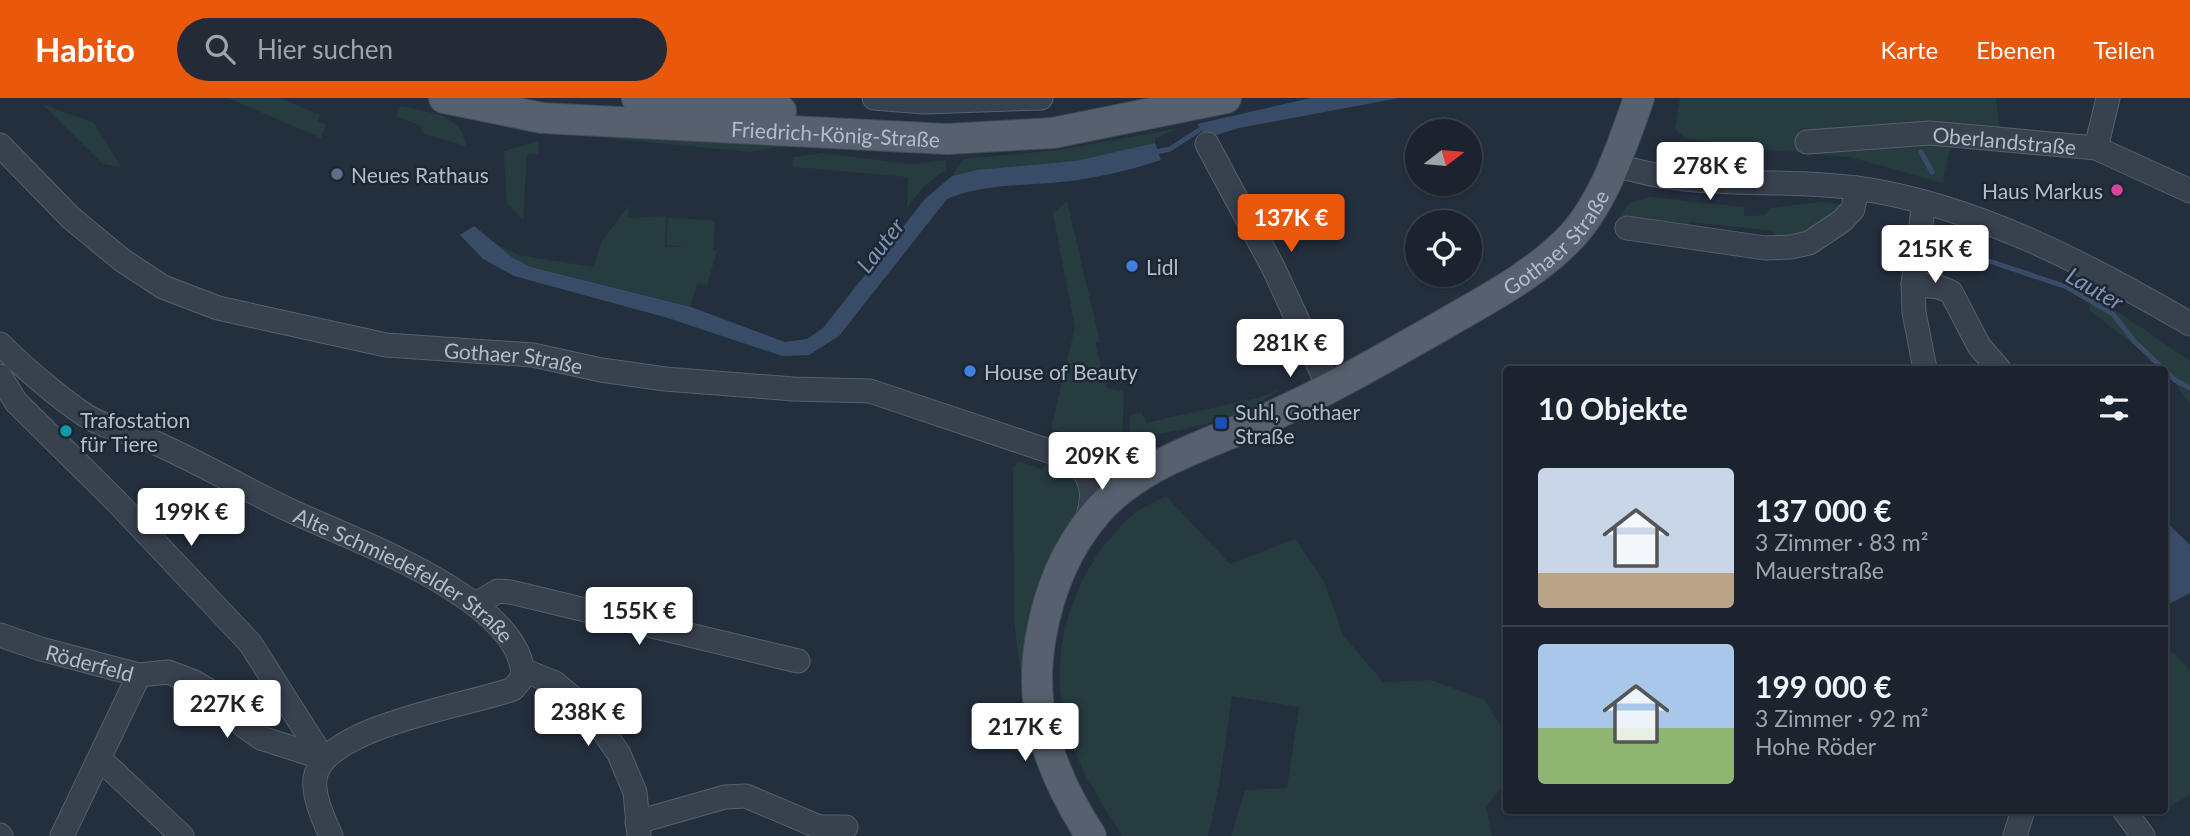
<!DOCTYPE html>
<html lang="de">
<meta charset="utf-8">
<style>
:root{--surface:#1b232e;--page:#242b36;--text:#f1f3f6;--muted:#a0a4aa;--line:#39404a;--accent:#ea580c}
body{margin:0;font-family:Lato,sans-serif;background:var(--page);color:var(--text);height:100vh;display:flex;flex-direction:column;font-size:26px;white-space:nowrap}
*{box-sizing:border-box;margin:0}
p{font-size:23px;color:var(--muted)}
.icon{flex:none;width:38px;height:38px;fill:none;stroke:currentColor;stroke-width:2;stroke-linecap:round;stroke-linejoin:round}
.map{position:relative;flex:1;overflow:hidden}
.details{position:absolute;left:1503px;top:268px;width:665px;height:448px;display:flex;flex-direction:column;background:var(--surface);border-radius:7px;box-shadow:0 2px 5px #0004,0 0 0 2px var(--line)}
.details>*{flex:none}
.needle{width:46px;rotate:74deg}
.tools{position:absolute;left:1405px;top:21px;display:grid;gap:14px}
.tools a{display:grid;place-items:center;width:77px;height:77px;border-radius:50%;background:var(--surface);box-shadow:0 2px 5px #0004,0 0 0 2px var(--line);font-size:35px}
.price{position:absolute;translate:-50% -60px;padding:0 16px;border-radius:7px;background:#fff;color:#222;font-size:23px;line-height:46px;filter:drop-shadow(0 2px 4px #0008)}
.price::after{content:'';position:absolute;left:50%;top:42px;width:21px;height:16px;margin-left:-10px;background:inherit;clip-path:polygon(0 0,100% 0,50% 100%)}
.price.active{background:var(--accent);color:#fff}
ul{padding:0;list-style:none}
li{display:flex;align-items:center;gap:21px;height:175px;padding:0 35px}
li+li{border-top:2px solid var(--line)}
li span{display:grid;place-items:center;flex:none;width:196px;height:140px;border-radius:7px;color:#555}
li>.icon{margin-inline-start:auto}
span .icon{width:84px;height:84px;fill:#fffc;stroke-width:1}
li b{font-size:30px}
h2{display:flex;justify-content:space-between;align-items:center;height:84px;padding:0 35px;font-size:30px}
header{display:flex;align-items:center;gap:42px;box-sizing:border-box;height:98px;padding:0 35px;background:var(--accent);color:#fff}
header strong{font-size:33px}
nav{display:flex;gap:38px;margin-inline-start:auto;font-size:24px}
.search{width:490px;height:63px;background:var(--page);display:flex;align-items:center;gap:18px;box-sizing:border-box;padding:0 24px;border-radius:38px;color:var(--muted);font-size:26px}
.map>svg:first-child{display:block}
.green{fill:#263c3f}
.water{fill:#394c67}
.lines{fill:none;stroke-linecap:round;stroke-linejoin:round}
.stream{stroke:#394c67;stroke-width:5}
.minor-casing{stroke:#565f6c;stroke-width:25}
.major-casing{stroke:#414a57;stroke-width:32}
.minor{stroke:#38414e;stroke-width:23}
.major{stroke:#56606e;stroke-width:30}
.service-dot{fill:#5c6f8a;stroke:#1d2633;stroke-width:2.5}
.hotel-dot{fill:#d1479c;stroke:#1d2633;stroke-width:2.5}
.shop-dot{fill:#3f7fe0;stroke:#1d2633;stroke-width:2.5}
.transit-dot{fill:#1a4fb4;stroke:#1d2633;stroke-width:2.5}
.culture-dot{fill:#0f9aa8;stroke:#1d2633;stroke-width:2.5}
.labels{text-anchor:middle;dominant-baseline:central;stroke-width:5;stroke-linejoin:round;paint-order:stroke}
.street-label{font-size:21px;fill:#b4bcc9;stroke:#1d2633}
.poi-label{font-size:21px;fill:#b4bcc9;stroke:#1d2633;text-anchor:start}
.water-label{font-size:23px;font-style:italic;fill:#7c92b1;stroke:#1d2633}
</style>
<header>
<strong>Habito</strong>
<div class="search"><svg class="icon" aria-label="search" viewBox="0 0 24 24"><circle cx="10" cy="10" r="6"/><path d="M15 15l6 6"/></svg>Hier suchen</div>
<nav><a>Karte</a><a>Ebenen</a><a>Teilen</a></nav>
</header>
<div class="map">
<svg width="2190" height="738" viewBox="0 0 2190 738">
<rect width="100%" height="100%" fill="#242f3e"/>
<g class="green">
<path d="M 228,0 L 279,0 L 320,17 L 318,23 L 326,27 L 321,40 Z"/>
<path d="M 1680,0 L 1996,0 L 2000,35 L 1954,31 L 1943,85 L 1849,59 L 1745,50 L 1685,40 L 1675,31 Z"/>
<path d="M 42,6 L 94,25 L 121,69 L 103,66 Z"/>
<path d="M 401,8 C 431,16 460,14 466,48 L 424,36 L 419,27 L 396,18 Z"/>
<path d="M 1179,30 L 1156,40 L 1155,45 C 1115,57 1075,65 1033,69 C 1005,72 979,71 952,78 L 963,61 L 1060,52 Z"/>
<path d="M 600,34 L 955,49 L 918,55 L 802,45 L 749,54 L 616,41 Z"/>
<path d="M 539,43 L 538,56 L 527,56 L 523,122 L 507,105 L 504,53 Z"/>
<path d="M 823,55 L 911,66 L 946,62 L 945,72 L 924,88 L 907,110 L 908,79 L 792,69 L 793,59 Z"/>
<path d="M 1650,99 L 1744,109 L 1744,118 L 1765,117 L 1770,110 L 1820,104 L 1842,106 L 1841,114 L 1822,130 L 1777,144 L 1774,133 L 1690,124 L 1687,134 L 1622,121 L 1620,118 L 1629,105 Z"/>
<path d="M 1067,103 L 1100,244 L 1095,245 L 1107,290 L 1124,293 L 1122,343 L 1101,344 L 1051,331 L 1075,229 L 1053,115 Z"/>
<path d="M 629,107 L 628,120 L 666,118 L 665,148 L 696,150 L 666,147 L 668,119 L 715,123 L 713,152 L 717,153 L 707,187 L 697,185 L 691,209 L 531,169 L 513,160 L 493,144 L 518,157 L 593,169 L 602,143 Z"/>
<path d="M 2091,202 L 2120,215 L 2190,263 L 2190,306 L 2165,271 L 2089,212 Z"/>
<path d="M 1280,291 C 1236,325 1182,332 1129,341 L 1130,317 L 1142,314 L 1146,325 L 1261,299 Z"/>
<path d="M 1050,362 L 1070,369 L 1086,399 C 1052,462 1027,503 1021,576 L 1014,524 L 1013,369 L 1019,363 L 1042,371 Z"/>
<path d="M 1166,398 L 1230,466 L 1295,441 L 1324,483 L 1343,537 L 1383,584 L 1431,582 L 1485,602 L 1507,639 L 1507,682 L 1486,709 L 1492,738 L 1231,738 L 1245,692 L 1287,690 L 1299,609 L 1232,598 L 1219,688 L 1208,738 L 1122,738 C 1102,705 1076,667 1066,629 C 1047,552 1072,474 1129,420 C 1139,410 1154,405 1166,398 Z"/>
<path d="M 2165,552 L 2173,555 L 2190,572 L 2190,697 L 2167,710 Z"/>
</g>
<g class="water">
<path d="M 1311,0 L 1399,0 L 1239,30 L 1207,40 L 1197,26 Z"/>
<path d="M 1155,45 L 1161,62 C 1127,73 1094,81 1060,84 C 1022,88 982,86 947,101 L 839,238 L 809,257 L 782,258 L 668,220 L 514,178 L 483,161 L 460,137 L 474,128 L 513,160 L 531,169 L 691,209 L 785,244 L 807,241 L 823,230 L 925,101 L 952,78 L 977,72 L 1076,63 Z"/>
<path d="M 2165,423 L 2190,447 L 2190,495 L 2165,508 Z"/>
</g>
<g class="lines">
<g class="stream">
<path d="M 1921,54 L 1932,74"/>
<path d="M 1151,55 L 1170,51 L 1204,29"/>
<path d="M 1966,144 L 1986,162 L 2067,189 L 2113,216 L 2134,243 L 2175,282 L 2190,290"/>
</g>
<g class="minor-casing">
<g id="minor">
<path d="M 874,0 L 924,4 L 1041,0"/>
<path id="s1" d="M 1807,44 L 1930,35 L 2096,50 L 2190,93"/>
<path d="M 1207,46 L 1273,169 L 1329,290"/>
<path id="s2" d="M 0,47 L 71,120 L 122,162 L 163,189 L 218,210 L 386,247 L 533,257 L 601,272 L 665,281 L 793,291 L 870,293 L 1120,377 L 1139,380"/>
<path d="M 2096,50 L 2108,0"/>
<path d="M 1613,66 C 1691,93 1776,79 1856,90 C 1974,106 2089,167 2190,226"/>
<path d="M 1924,104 L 1913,186 L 1914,214 L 1925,271"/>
<path d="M 1627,130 L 1765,150 L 1791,149 L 1809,145 L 1842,123 L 1853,111 L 1857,90"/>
<path d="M 1913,186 L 1939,189 L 1951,194 L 1979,248 L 1999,271"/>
<path id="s3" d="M 0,246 C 23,269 58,299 85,317 C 104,330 129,334 149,342 C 197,363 241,389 287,411 C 347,440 523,500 523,579 L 513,591 C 470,607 321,629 315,681 C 313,699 324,722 331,738"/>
<path d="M 0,278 L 16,304 L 117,404 L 250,545 L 323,660"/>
<path d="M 1076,362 C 1095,384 1094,399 1086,426"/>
<path d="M 476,506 L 498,493 L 510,494 L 798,563"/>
<path id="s4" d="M 0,537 L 41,551 L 139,577 L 168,574 L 192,583 L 208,592 L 244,628 L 261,640 L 323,660"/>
<path d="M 523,572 L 555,585 L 591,615 L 619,656 L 635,694 L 639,738"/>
<path d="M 100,661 L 182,738"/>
<path d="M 2124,712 L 2143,738"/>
<path d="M 637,724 L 725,699 L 746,698 L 819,729 L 846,729"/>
<path d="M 0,737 L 1,738"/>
<path d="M 62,738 L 139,577"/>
<path d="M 2015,738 L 2023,712"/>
</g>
</g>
<g class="major-casing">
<g id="major">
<path id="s5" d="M 444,0 L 542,20 L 947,41 L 1053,35 L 1226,0"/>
<path d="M 637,0 L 781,13"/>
<path id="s6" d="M 1091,738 C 1051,676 1027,613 1041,538 C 1049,492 1066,450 1097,414 C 1142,363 1213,345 1272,318 C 1330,292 1386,259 1441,228 C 1487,201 1535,177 1572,138 C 1605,102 1623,45 1639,0"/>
</g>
</g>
<use href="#minor" class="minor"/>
<use href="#major" class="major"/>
</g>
<circle class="service-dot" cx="337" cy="76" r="7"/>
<circle class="hotel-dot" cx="2117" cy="92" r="7"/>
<g class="shop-dot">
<circle cx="1132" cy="168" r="7"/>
<circle cx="970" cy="273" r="7"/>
</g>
<rect class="transit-dot" x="1214" y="318" width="14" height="14" rx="3.5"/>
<circle class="culture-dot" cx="66" cy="333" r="7"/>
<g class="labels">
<g class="street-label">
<text stroke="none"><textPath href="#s5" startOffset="394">Friedrich-König-Straße</textPath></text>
<text stroke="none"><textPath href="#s1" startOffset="198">Oberlandstraße</textPath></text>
<text stroke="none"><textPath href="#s6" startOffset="886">Gothaer Straße</textPath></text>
<text stroke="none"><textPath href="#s2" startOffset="576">Gothaer Straße</textPath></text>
<text stroke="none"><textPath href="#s3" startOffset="469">Alte Schmiedefelder Straße</textPath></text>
<text stroke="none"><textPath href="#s4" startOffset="94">Röderfeld</textPath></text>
</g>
<g class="poi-label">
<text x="351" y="76">Neues Rathaus</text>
<text x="2103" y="92" text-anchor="end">Haus Markus</text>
<text x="1146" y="168">Lidl</text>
<text x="984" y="273">House of Beauty</text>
<text x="1235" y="313">Suhl, Gothaer<tspan x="1235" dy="24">Straße</tspan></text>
<text x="80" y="321">Trafostation<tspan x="80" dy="24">für Tiere</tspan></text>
</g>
<g class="water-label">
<text transform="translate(880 147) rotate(-52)">Lauter</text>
<text transform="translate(2095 190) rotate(30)">Lauter</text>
</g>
</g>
</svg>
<div class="tools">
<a><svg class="needle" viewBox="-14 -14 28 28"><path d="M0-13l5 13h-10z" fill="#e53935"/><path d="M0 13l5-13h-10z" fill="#a0a4aa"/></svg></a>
<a><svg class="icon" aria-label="locate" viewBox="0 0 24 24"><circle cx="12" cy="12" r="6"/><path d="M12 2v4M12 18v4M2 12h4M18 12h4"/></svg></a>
</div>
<b class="price" style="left:1710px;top:104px">278K €</b>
<b class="price active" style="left:1291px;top:156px">137K €</b>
<b class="price" style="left:1935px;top:187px">215K €</b>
<b class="price" style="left:1290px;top:281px">281K €</b>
<b class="price" style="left:1102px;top:394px">209K €</b>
<b class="price" style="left:191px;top:450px">199K €</b>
<b class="price" style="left:639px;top:549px">155K €</b>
<b class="price" style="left:227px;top:642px">227K €</b>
<b class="price" style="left:588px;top:650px">238K €</b>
<b class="price" style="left:1025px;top:665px">217K €</b>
<section class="details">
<h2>10 Objekte<svg class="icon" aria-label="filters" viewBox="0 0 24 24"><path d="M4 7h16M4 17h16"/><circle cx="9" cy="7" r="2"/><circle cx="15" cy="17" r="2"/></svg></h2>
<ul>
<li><span style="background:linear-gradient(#c9d6e8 75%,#b9a48a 0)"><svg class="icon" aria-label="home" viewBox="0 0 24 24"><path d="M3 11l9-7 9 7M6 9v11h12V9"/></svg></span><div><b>137 000 €</b><p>3 Zimmer · 83 m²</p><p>Mauerstraße</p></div></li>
<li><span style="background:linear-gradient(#a9c7e8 60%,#8fb573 0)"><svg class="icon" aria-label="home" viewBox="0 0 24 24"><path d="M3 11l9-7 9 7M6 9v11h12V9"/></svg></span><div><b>199 000 €</b><p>3 Zimmer · 92 m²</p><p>Hohe Röder</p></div></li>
</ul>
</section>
</div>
